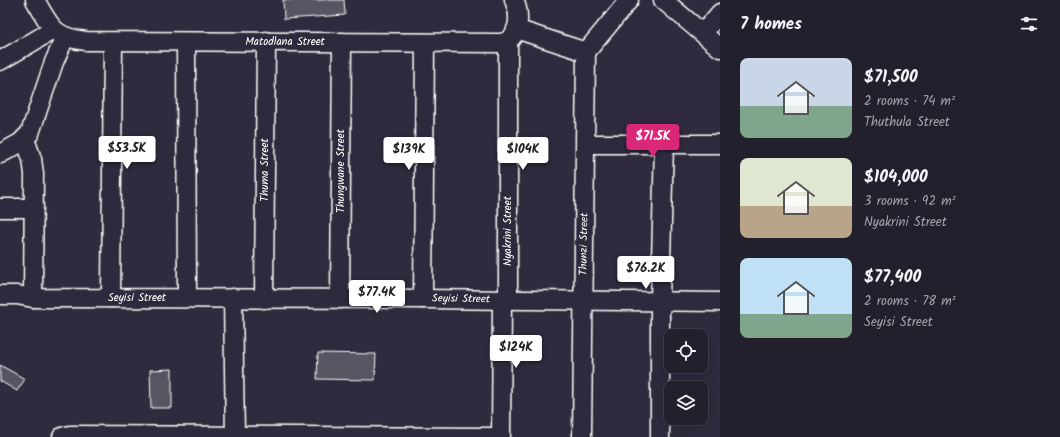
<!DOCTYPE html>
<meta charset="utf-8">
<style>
:root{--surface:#23202e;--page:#2f2d3a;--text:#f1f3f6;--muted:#a3a3aa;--line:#403e4a;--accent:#db2777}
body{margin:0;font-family:Kalam,sans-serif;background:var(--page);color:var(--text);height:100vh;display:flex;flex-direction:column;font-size:15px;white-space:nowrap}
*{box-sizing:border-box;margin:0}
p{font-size:13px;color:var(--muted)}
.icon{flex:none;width:22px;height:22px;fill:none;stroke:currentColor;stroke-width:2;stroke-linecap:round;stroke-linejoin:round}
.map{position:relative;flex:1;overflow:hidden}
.panel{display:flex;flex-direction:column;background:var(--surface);width:340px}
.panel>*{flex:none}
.fabs{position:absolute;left:664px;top:329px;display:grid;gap:8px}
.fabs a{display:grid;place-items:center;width:44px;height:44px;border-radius:8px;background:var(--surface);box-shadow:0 4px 16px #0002,0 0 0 1px var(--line);font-size:20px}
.price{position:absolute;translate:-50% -34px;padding:0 9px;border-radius:4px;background:#fff;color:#222;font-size:13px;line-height:26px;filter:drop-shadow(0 1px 2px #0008)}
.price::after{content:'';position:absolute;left:50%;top:24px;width:12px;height:9px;margin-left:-6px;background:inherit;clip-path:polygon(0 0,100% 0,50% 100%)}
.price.on{background:var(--accent);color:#fff}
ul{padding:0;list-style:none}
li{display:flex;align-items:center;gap:12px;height:100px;padding:0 20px}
li span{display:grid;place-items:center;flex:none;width:112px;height:80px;border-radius:8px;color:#555}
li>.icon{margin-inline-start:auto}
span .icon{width:48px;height:48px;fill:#fffc;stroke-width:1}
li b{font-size:17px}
h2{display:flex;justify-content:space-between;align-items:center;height:48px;padding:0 20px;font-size:17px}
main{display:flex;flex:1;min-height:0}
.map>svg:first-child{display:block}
.building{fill:#595564;stroke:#fff}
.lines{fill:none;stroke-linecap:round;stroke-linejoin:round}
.minor-casing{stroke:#fff;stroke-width:21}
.minor{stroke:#2f2a3d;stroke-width:18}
.labels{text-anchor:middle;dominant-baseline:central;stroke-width:3;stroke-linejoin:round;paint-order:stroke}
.street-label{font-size:11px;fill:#fff;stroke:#2f2a3d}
</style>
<main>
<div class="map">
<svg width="720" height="437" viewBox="0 0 720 437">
<rect width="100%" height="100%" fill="#2f2a3d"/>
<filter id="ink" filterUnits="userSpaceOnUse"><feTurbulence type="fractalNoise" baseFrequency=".025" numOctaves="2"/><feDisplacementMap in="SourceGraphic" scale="8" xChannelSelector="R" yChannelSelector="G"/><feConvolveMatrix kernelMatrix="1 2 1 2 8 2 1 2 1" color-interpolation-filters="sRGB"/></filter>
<g filter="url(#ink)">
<g class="building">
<path d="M 283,0 L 344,0 L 345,15 L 284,19 Z"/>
<path d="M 318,353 L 376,354 L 375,380 L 317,379 Z"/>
<path d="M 0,365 L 25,379 L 17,391 L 0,381 Z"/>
<path d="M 172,369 L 172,408 L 151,408 L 150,370 Z"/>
</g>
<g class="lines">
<g class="minor-casing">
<g id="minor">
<path d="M 35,0 C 51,26 52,37 86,41 L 500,43 C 520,41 521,15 514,0"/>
<path d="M 663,0 L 720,48"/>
<path d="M 516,29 L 586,52 L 582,437"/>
<path d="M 703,33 L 720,13"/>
<path d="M 186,42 L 187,297"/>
<path d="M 586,52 L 629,0"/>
<path d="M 0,61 L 53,30"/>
<path d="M 25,139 L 32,159 L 34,174 L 33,298"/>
<path d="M 586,144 L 720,144"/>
<path d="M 0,154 L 20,143 L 30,133 L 54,62 L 63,42 L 67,37"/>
<path d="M 0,208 L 34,208"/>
<path d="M 0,295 L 17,295 L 33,298 L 423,299 L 720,302"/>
<path d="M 111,298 L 113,42"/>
<path d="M 233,298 L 235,437"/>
<path d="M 264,299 L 266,41"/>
<path d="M 340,299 L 342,42"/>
<path d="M 423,299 L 425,43"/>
<path d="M 508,300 L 508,41"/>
<path d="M 62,437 L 70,435 L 491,437"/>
<path d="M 501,437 L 502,300"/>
<path d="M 660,437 L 660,301 L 664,143"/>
</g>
</g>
<use href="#minor" class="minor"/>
</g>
</g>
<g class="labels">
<g class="street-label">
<text x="285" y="42">Matodlana Street</text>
<text transform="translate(265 170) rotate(-90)">Thuma Street</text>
<text transform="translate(341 171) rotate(-90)">Thungwane Street</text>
<text transform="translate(508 231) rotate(-90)">Nyakrini Street</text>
<text transform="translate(584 244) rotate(-89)">Thunzi Street</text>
<text x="137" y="298">Seyisi Street</text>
<text transform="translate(461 299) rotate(1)">Seyisi Street</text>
</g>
</g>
</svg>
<div class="fabs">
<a><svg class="icon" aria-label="locate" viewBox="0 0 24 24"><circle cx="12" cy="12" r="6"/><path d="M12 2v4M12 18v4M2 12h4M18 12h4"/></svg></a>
<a><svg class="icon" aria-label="layers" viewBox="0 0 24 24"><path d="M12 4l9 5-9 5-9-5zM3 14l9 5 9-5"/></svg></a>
</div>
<b class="price on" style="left:653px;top:158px">$71.5K</b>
<b class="price" style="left:127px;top:170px">$53.5K</b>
<b class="price" style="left:409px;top:171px">$139K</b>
<b class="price" style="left:523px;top:171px">$104K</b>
<b class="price" style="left:646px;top:290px">$76.2K</b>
<b class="price" style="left:377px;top:314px">$77.4K</b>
<b class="price" style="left:516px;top:369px">$124K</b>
</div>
<section class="panel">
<h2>7 homes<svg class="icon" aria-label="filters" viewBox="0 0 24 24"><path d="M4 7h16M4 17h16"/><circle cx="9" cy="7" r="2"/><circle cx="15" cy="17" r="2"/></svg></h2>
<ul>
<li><span style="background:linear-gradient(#c9d6e8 60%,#7fa58c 0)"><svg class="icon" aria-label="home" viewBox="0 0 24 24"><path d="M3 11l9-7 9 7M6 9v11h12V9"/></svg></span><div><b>$71,500</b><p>2 rooms · 74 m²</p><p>Thuthula Street</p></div></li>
<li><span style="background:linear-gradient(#dfe7d0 60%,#b9a48a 0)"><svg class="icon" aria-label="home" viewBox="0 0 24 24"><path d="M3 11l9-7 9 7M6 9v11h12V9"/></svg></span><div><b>$104,000</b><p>3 rooms · 92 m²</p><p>Nyakrini Street</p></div></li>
<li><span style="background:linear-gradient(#bfe0f5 70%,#7fa58c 0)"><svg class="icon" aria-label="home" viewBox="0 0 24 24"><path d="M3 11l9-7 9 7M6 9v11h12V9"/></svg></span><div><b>$77,400</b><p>2 rooms · 78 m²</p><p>Seyisi Street</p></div></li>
</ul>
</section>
</main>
